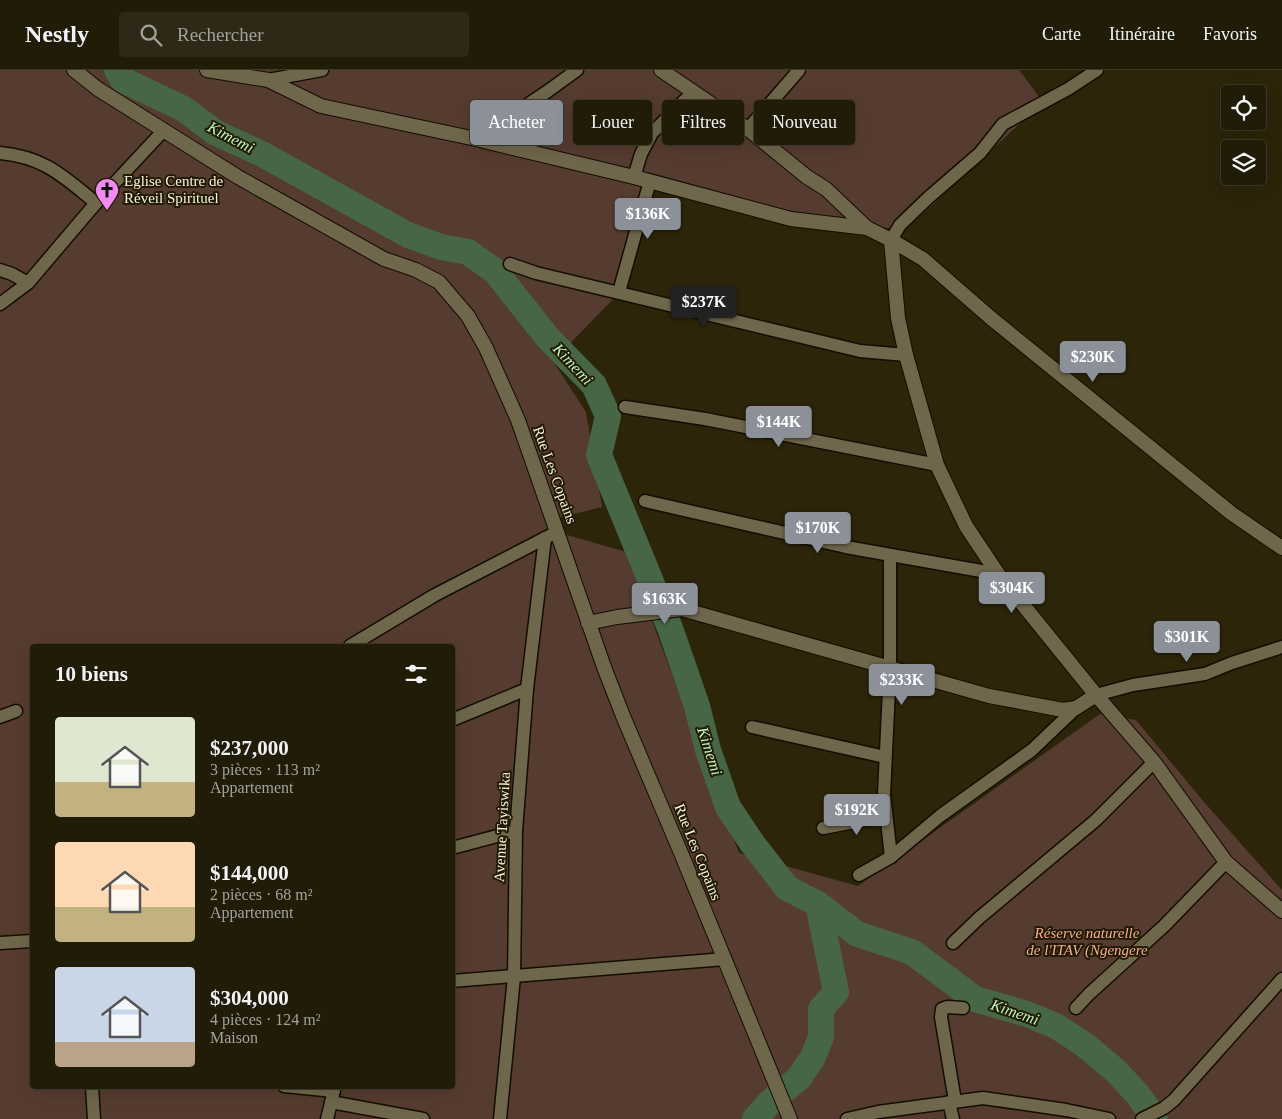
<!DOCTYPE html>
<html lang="fr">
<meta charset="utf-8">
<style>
:root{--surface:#211c08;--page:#2d2916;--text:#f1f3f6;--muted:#a2a19c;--line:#3e3a29;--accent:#8c9099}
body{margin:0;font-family:"Times New Roman",serif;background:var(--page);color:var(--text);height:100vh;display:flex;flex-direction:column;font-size:19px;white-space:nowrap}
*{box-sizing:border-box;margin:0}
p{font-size:16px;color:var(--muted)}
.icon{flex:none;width:28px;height:28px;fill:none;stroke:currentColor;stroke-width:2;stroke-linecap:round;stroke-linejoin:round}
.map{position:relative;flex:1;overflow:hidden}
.drawer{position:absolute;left:30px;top:574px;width:425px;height:445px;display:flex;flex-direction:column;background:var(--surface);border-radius:5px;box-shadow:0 5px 20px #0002,0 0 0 1px var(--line)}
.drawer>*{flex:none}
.guide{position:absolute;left:470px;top:30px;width:475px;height:45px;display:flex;gap:10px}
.buttons{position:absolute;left:1221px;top:15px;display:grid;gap:10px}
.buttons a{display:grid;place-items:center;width:45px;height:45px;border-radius:5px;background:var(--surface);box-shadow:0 5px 20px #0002,0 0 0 1px var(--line);font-size:25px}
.price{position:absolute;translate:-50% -42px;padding:0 11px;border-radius:5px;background:var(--accent);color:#fff;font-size:16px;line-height:32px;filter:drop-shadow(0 1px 2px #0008)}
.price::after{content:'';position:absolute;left:50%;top:30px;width:15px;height:11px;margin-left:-8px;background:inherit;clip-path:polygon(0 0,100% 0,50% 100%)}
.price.on{background:#222;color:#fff}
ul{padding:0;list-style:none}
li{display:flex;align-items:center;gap:15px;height:125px;padding:0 25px}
li span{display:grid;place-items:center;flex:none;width:140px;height:100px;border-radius:5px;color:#555}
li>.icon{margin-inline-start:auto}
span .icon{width:60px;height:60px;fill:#fffc;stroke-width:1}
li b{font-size:21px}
h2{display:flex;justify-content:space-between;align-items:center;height:60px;padding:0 25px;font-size:21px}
.tag{padding:0 18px;border-radius:5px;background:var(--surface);box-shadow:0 5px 20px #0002,0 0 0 1px var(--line);font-size:18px;line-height:45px}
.tag.on{background:var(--accent);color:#fff}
header{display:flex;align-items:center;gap:30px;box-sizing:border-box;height:70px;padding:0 25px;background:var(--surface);border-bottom:1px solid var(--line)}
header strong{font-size:24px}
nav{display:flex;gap:28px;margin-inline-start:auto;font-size:18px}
.search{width:350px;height:45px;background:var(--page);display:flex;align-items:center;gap:12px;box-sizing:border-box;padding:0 18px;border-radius:5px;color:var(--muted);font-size:19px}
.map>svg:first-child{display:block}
.green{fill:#563b30;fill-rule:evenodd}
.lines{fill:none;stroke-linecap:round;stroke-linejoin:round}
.river{stroke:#466646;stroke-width:26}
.minor-casing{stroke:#140d00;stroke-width:15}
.tertiary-casing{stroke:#140d00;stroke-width:16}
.minor{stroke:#6f674b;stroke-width:12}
.tertiary{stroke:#6f674b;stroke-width:14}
.labels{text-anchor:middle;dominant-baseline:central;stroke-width:4;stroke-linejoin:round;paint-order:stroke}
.poi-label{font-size:15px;fill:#f8f3e3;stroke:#221b02;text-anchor:start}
.street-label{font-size:15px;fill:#f8f3e3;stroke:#221b02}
.park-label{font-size:15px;font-style:italic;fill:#f4ad91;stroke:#221b02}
.water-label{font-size:16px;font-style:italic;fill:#bef5be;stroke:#221b02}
</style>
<header>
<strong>Nestly</strong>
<div class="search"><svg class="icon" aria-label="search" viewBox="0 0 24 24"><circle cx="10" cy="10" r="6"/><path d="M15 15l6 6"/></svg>Rechercher</div>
<nav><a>Carte</a><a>Itinéraire</a><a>Favoris</a></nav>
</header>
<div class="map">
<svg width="1282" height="1049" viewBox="0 0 1282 1049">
<rect width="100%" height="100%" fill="#2c250a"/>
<path class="green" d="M 0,0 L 1019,0 L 1043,32 L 912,154 L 887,158 L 787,140 L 648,102 L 643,117 L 618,224 L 553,291 L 586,342 L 602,437 L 546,451 L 550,460 L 626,482 L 739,783 L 858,816 L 1100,644 L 1136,650 L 1204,732 L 1282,820 L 1282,1049 L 0,1049 ZM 32,576 L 452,576 L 452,1016 L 32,1016 Z"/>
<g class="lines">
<g class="river">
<path d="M 117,0 L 123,10 L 184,39 L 216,63 L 262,84 L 408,165 L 441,177 L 468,182 L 495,201 L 548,268 L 594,315 L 608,346 L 599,385 L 670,558 L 697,636 L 708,680 L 728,737 L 752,773 L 787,818 L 818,834 L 857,864 L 912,882 L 975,929 L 1027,944 L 1056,956 L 1085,975 L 1116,1001 L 1138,1025 L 1155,1049"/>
<path d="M 755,1049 L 771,1031 L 799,1008 L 813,987 L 821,967 L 821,939 L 836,922 L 818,834"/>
</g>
<g class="minor-casing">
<g id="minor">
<path d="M 268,10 L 322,0"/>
<path d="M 748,59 L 799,0"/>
<path d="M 476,69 L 548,21 L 577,0"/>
<path d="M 0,83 C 44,87 63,106 96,133"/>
<path d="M 634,107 L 641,84 L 652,63 L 693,22"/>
<path d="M 891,170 L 900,155 L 928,128 L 980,83 L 1003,54 L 1068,19 L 1097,0"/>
<path d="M 510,194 L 536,203 L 860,281 L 906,285"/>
<path d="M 0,200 L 12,204 L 28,213"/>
<path d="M 619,222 L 650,111"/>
<path d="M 0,234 L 28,213 L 96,133 L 164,60"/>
<path d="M 625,337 L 705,349 L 937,395"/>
<path d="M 645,431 L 846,477 L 998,504"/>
<path d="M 890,486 L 890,598 L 884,724 L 891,787"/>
<path d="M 350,576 L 435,525 L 551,465"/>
<path d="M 1096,625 L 1133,615 L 1205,604 L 1232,593 L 1282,577"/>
<path d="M 0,647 L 16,641"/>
<path d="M 452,650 L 527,619"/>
<path d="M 752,657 L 885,687"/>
<path d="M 823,758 L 886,746"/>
<path d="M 452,778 L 516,761"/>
<path d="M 859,805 L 891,787 L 940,746 L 1032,680 L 1076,638"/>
<path d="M 0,873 L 32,871"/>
<path d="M 953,873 L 979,848 L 1096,750 L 1154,692"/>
<path d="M 452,911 L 725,889"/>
<path d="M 1076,938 L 1089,924 L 1164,856 L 1226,792"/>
<path d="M 92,1016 L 94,1049"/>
<path d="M 284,1016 L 334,1021"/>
<path d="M 955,1031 L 941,947 L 942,939 L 947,937 L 963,938"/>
<path d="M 331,1032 L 423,1049"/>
<path d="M 949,1032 L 953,1049"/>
<path d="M 327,1049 L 333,1025"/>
<path d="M 500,1049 L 514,907 L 516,761 L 527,619 L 545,468"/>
<path d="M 847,1049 L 878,1042 L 983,1028 L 1066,1040 L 1109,1049"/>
<path d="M 1142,1049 L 1164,1038 L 1174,1030 L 1282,909"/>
</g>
</g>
<g class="tertiary-casing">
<g id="tertiary">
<path d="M 74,0 L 98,19 L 238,107 L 384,189 L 416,200 L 439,212 L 468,246 L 486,278 L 518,350 L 604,597 L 623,646 L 681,783 L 790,1049"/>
<path d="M 207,0 L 268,10 L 321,36 L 476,69 L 634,107 L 791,149 L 867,158 L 891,170 L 923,189 L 992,249 L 1231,443 L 1282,478"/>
<path d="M 661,0 L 748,59 L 807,107 L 826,119 L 867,158"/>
<path d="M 891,170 L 898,248 L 906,285 L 937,395 L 966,456 L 998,504 L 1096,625 L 1154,692 L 1226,792 L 1282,841"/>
<path d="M 588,553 L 617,547 L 682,539 L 989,626 L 1063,640 L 1076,638 L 1096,625"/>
</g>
</g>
<use href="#minor" class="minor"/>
<use href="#tertiary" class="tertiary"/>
</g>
<defs>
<g id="church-pin" transform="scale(1.25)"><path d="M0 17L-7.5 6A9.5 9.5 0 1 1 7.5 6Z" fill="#f28af3" stroke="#221b02"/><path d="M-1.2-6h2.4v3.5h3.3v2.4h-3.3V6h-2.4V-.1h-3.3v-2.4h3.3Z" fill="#111"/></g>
</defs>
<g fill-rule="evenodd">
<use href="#church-pin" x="107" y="120"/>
</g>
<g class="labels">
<g class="poi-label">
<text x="124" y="111">Eglise Centre de<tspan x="124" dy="17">Réveil Spirituel</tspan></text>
</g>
<g class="street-label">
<text transform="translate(555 405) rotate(70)">Rue Les Copains</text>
<text transform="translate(502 757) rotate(-87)">Avenue Tayiswika</text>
<text transform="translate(698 782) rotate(68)">Rue Les Copains</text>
</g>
<g class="park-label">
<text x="1087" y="863">Réserve naturelle<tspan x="1087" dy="17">de l'ITAV (Ngengere</tspan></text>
</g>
<g class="water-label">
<text transform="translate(231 67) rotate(28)">Kimemi</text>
<text transform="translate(573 294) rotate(47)">Kimemi</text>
<text transform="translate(710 681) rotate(72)">Kimemi</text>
<text transform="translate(1015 942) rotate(19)">Kimemi</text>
</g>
</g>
</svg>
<div class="buttons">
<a><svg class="icon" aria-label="locate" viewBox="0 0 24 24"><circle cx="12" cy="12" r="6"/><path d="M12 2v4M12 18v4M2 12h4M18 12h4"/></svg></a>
<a><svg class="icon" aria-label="layers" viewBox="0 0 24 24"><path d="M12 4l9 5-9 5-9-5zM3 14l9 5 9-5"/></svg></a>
</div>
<b class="price" style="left:648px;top:170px">$136K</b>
<b class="price on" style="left:704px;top:258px">$237K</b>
<b class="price" style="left:1093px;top:313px">$230K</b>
<b class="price" style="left:779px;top:378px">$144K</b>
<b class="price" style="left:818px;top:484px">$170K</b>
<b class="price" style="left:1012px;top:544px">$304K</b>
<b class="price" style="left:665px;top:555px">$163K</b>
<b class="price" style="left:1187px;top:593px">$301K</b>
<b class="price" style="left:902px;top:636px">$233K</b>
<b class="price" style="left:857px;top:766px">$192K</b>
<div class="guide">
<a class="tag on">Acheter</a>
<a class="tag">Louer</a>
<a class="tag">Filtres</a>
<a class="tag">Nouveau</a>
</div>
<section class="drawer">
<h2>10 biens<svg class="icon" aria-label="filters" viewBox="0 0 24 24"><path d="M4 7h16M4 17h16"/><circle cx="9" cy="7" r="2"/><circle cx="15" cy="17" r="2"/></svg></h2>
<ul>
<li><span style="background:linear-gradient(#dfe7d0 65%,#c2b280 0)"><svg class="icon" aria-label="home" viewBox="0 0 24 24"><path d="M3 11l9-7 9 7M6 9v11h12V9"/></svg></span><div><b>$237,000</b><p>3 pièces · 113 m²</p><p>Appartement</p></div></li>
<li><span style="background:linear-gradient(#ffd9b3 65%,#c2b280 0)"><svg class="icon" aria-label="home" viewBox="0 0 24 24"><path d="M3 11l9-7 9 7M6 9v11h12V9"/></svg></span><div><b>$144,000</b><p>2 pièces · 68 m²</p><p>Appartement</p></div></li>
<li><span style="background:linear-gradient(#c9d6e8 75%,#b9a48a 0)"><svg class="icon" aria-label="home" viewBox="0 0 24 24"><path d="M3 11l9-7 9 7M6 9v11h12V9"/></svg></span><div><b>$304,000</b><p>4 pièces · 124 m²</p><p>Maison</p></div></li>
</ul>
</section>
</div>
